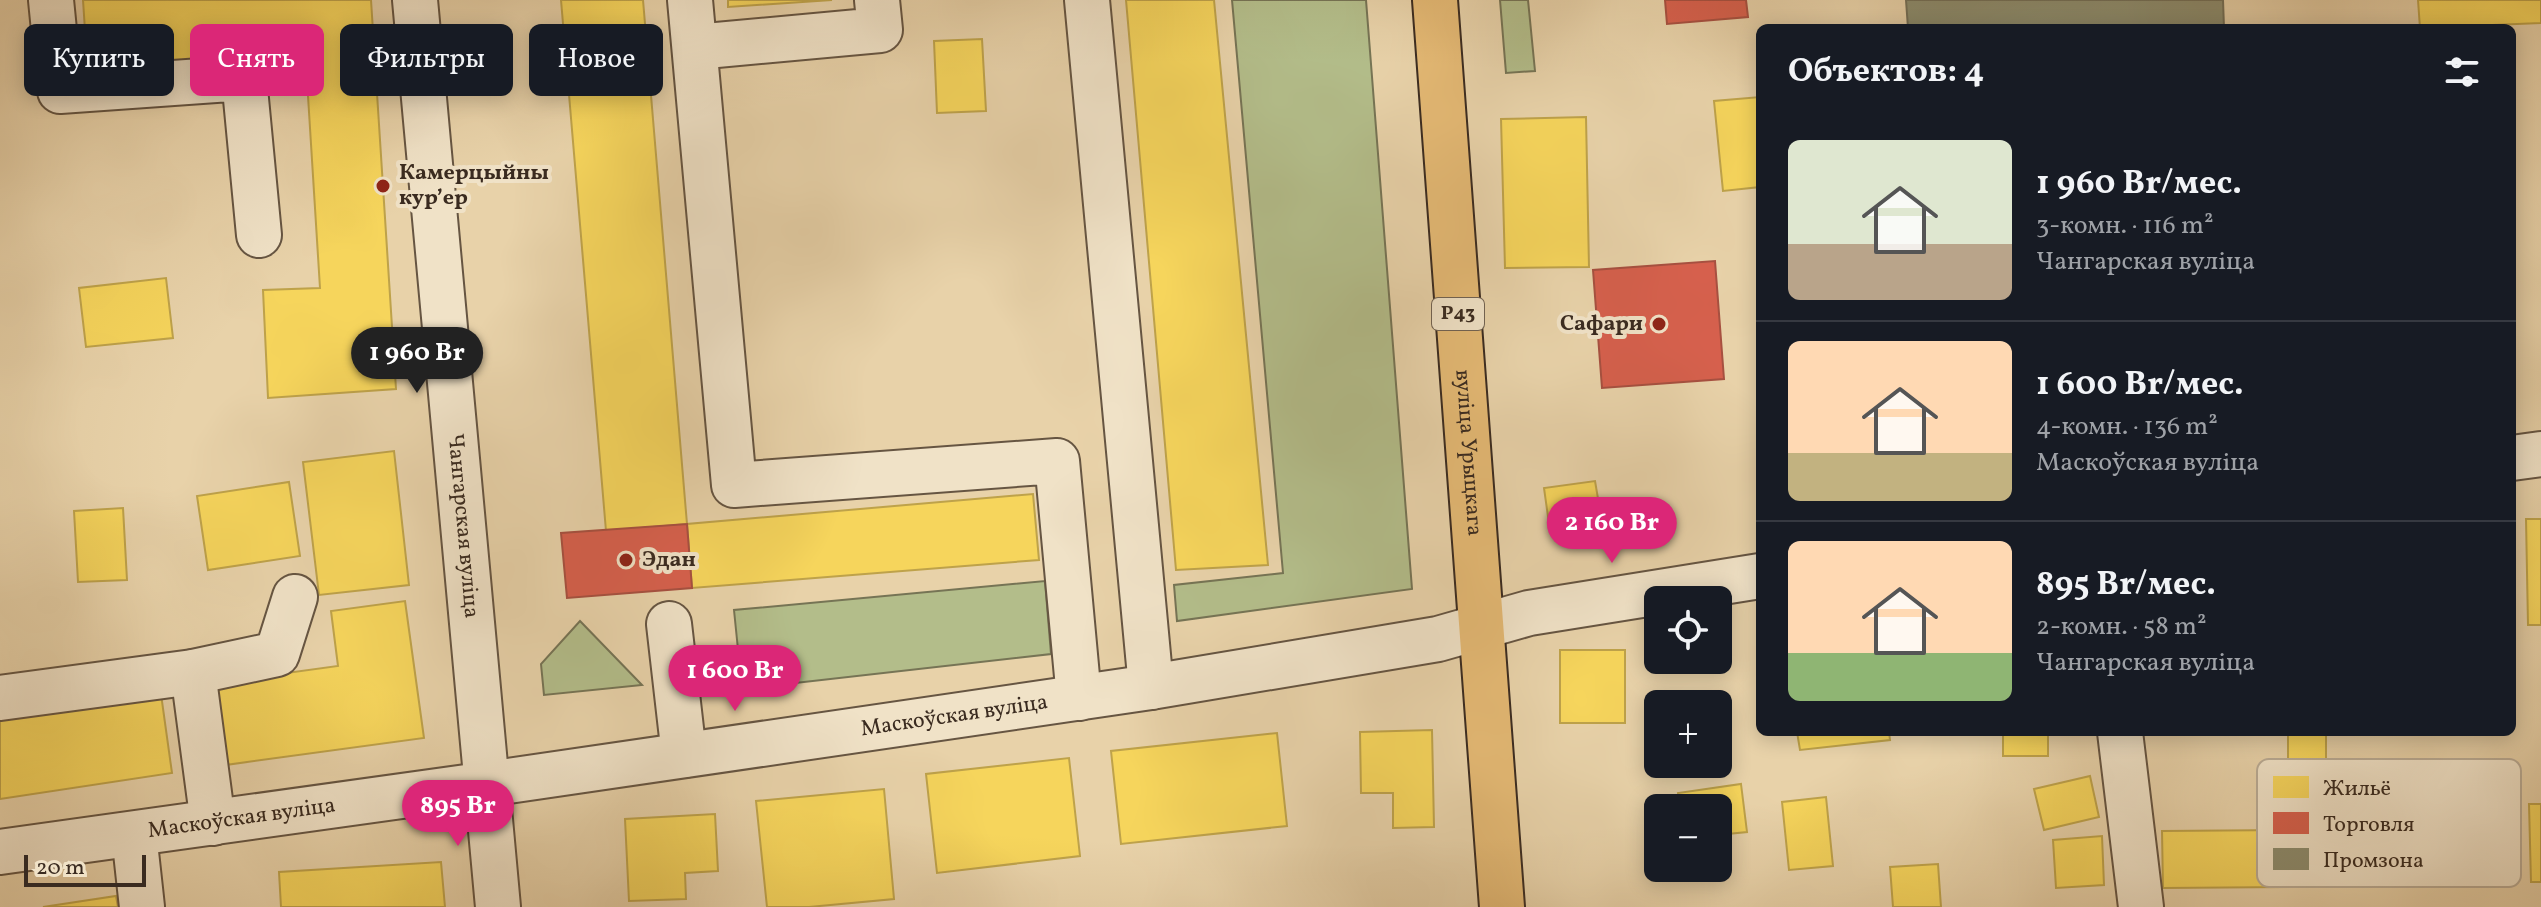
<!DOCTYPE html>
<html lang="ru">
<meta charset="utf-8">
<style>
:root{--surface:#171b24;--page:#242831;--text:#f1f3f6;--muted:#9ea1a6;--line:#363941;--accent:#db2777}
body{margin:0;font-family:Vollkorn,serif;background:var(--page);color:var(--text);height:100vh;display:flex;flex-direction:column;font-size:30px;white-space:nowrap}
*{box-sizing:border-box;margin:0}
p{font-size:26px;color:var(--muted)}
.icon{flex:none;width:44px;height:44px;fill:none;stroke:currentColor;stroke-width:2;stroke-linecap:round;stroke-linejoin:round}
.map{position:relative;flex:1;overflow:hidden}
.sheet{position:absolute;left:1756px;top:24px;width:760px;height:712px;display:flex;flex-direction:column;background:var(--surface);border-radius:12px;box-shadow:0 4px 20px #0003}
.sheet>*{flex:none}
.guide{position:absolute;left:24px;top:24px;width:760px;height:72px;display:flex;gap:16px}
.buttons{position:absolute;left:1644px;top:586px;display:grid;gap:16px}
.buttons a{display:grid;place-items:center;width:88px;height:88px;border-radius:12px;background:var(--surface);box-shadow:0 4px 20px #0003;font-size:40px}
.scale{position:absolute;left:24px;bottom:20px;width:122px;box-sizing:border-box;padding-left:8px;border:4px solid #3a2b20;border-top:0;font-size:22px;line-height:28px;white-space:nowrap;color:#3a2b20;-webkit-text-stroke:6px #f0e2c7;paint-order:stroke}
.price{position:absolute;translate:-50% -68px;padding:0 18px;border-radius:28px;background:var(--accent);color:#fff;font-size:26px;line-height:52px;filter:drop-shadow(0 2px 4px #0008)}
.price::after{content:'';position:absolute;left:50%;top:48px;width:24px;height:18px;margin-left:-12px;background:inherit;clip-path:polygon(0 0,100% 0,50% 100%)}
.price.on{background:#222;color:#fff}
ul{padding:0;list-style:none}
li{display:flex;align-items:center;gap:24px;height:200px;padding:0 32px}
li+li{border-top:2px solid var(--line)}
li span{display:grid;place-items:center;flex:none;width:224px;height:160px;border-radius:12px;color:#555}
li>.icon{margin-inline-start:auto}
span .icon{width:96px;height:96px;fill:#fffc;stroke-width:1}
li b{font-size:34px}
h2{display:flex;justify-content:space-between;align-items:center;height:96px;padding:0 32px;font-size:34px}
.pill{padding:0 28px;border-radius:12px;background:var(--surface);box-shadow:0 4px 20px #0003;font-size:28px;line-height:72px}
.pill.on{background:var(--accent);color:#fff}
.map>svg:first-child{display:block}
.green{fill:#b3bd8a;stroke:#767455;stroke-width:2}
.homes{fill:#f6d55c;stroke:#bea24a;stroke-width:2}
.shops{fill:#d6604d;stroke:#a75040;stroke-width:2}
.industry{fill:#8c8c6e;stroke:#736f57;stroke-width:2}
.lines{fill:none;stroke-linecap:round;stroke-linejoin:round}
.minor-casing{stroke:#665542;stroke-width:48}
.major-casing{stroke:#3a2b20;stroke-width:48}
.minor{stroke:#f0e2c7;stroke-width:44}
.major{stroke:#e4b974;stroke-width:44}
.poi-dot{fill:#8f2418;stroke:#f0e2c7;stroke-width:3}
.labels{text-anchor:middle;dominant-baseline:central;stroke-width:8;stroke-linejoin:round;paint-order:stroke}
.shield{fill:#f0e2c7;stroke:#716252;stroke-width:2}
.shield-label{font-size:20px;font-weight:bold;fill:#3a2b20}
.poi-label{font-size:22px;font-weight:bold;fill:#3a2b20;stroke:#f0e2c7;text-anchor:start}
.street-label{font-size:22px;fill:#3a2b20;stroke:#f0e2c7}
.key{fill:#f0e2c7;stroke:#b9ab95;stroke-width:2}
.key-label{font-size:22px;fill:#3a2b20}
</style>
<div class="map">
<svg width="2541" height="907" viewBox="0 0 2541 907">
<rect width="100%" height="100%" fill="#e8d2a9"/>
<filter id="stains"><feTurbulence type="fractalNoise" baseFrequency=".0025" numOctaves="4"/><feColorMatrix values="0 0 0 0 .2 0 0 0 0 .09 0 0 0 0 .02 0 0 0 .5 -.17"/></filter>
<radialGradient id="worn" r=".72"><stop offset=".6" stop-color="#630" stop-opacity="0"/><stop offset="1" stop-color="#630" stop-opacity=".3"/></radialGradient>
<g class="green">
<path d="M 1232,0 L 1366,0 L 1412,589 L 1177,621 L 1174,585 L 1283,573 Z"/>
<path d="M 1500,0 L 1528,0 L 1535,71 L 1506,73 Z"/>
<path d="M 1045,581 L 1051,654 L 742,689 L 734,610 Z"/>
<path d="M 580,621 L 642,685 L 544,695 L 541,664 Z"/>
</g>
<g class="homes">
<path d="M 83,0 L 371,0 L 396,389 L 268,398 L 263,290 L 320,288 L 307,80 L 279,61 L 88,76 Z"/>
<path d="M 561,0 L 643,0 L 687,524 L 606,531 Z"/>
<path d="M 728,0 L 832,0 L 728,7 Z"/>
<path d="M 1126,0 L 1214,0 L 1268,565 L 1176,570 Z"/>
<path d="M 2418,0 L 2541,0 L 2541,23 L 2420,28 Z"/>
<path d="M 982,39 L 986,111 L 937,113 L 934,41 Z"/>
<path d="M 1760,97 L 1760,187 L 1723,191 L 1714,101 Z"/>
<path d="M 1586,117 L 1589,267 L 1505,268 L 1501,119 Z"/>
<path d="M 166,278 L 173,338 L 86,347 L 79,288 Z"/>
<path d="M 394,451 L 409,585 L 319,595 L 303,462 Z"/>
<path d="M 1595,481 L 1602,522 L 1550,531 L 1544,488 Z"/>
<path d="M 289,482 L 300,556 L 208,570 L 197,496 Z"/>
<path d="M 1033,494 L 1039,560 L 692,588 L 687,524 Z"/>
<path d="M 123,508 L 127,580 L 78,582 L 74,511 Z"/>
<path d="M 2526,519 L 2541,519 L 2541,625 L 2528,625 Z"/>
<path d="M 405,601 L 424,738 L 218,766 L 207,684 L 338,666 L 331,611 Z"/>
<rect x="1560" y="650" width="65" height="73"/>
<path d="M 160,687 L 172,773 L 0,799 L 0,711 Z"/>
<path d="M 1432,730 L 1434,827 L 1393,828 L 1393,793 L 1361,793 L 1360,732 Z"/>
<path d="M 1797,732 L 1889,732 L 1890,740 L 1800,750 Z"/>
<rect x="2003" y="732" width="45" height="24"/>
<rect x="2288" y="732" width="38" height="54"/>
<path d="M 1277,733 L 1287,826 L 1121,844 L 1111,751 Z"/>
<path d="M 1069,758 L 1080,856 L 937,873 L 926,774 Z"/>
<path d="M 2090,776 L 2099,817 L 2044,830 L 2034,789 Z"/>
<path d="M 1741,784 L 1747,832 L 1718,835 L 1718,808 L 1680,808 L 1678,793 Z"/>
<path d="M 884,789 L 894,899 L 809,907 L 767,907 L 756,801 Z"/>
<path d="M 1826,797 L 1833,866 L 1789,870 L 1782,802 Z"/>
<path d="M 2529,804 L 2541,804 L 2541,882 L 2531,882 Z"/>
<path d="M 715,814 L 718,871 L 685,873 L 686,899 L 629,901 L 625,819 Z"/>
<path d="M 2288,830 L 2288,887 L 2163,888 L 2162,831 Z"/>
<path d="M 2102,836 L 2104,885 L 2056,888 L 2053,840 Z"/>
<path d="M 441,862 L 445,907 L 281,907 L 279,872 Z"/>
<path d="M 1938,864 L 1941,907 L 1893,907 L 1890,867 Z"/>
<path d="M 116,896 L 118,907 L 43,907 Z"/>
</g>
<g class="shops">
<path d="M 1665,0 L 1746,0 L 1748,17 L 1667,24 Z"/>
<path d="M 1715,261 L 1724,379 L 1602,388 L 1593,270 Z"/>
<path d="M 687,524 L 692,588 L 567,598 L 561,533 Z"/>
</g>
<path class="industry" d="M 1906,0 L 2223,0 L 2224,28 L 1908,28 Z"/>
<g class="lines">
<g class="minor-casing">
<g id="minor">
<path d="M 51,0 L 60,91 L 244,78 L 259,235"/>
<path id="s1" d="M 415,0 L 498,907"/>
<path d="M 690,0 L 734,485 L 1057,461 L 1079,698"/>
<path d="M 1087,0 L 1151,687"/>
<path d="M 695,47 L 880,30 L 877,0"/>
<path d="M 2512,458 L 2541,454"/>
<path d="M 669,624 L 684,755"/>
<path d="M 193,672 L 213,823"/>
<path d="M 0,698 L 193,672 L 277,654 L 295,597"/>
<path d="M 2120,732 L 2141,907"/>
<path d="M 134,834 L 142,907"/>
<path id="s2" d="M 0,852 L 488,784 L 1151,687 L 1438,639 L 1529,613 L 1760,576"/>
</g>
</g>
<g class="major-casing">
<g id="major">
<path id="s3" d="M 1435,0 L 1502,907"/>
</g>
</g>
<use href="#minor" class="minor"/>
<use href="#major" class="major"/>
</g>
<g class="poi-dot">
<circle cx="383" cy="186" r="8"/>
<circle cx="1659" cy="324" r="8"/>
<circle cx="626" cy="560" r="8"/>
</g>
<g class="labels">
<rect class="shield" x="1432" y="298" width="52" height="32" rx="6"/>
<g class="shield-label">
<text x="1458" y="314">Р43</text>
</g>
<g class="poi-label">
<text x="399" y="173">Камерцыйны<tspan x="399" dy="25">курʼер</tspan></text>
<text x="1643" y="324" text-anchor="end">Сафари</text>
<text x="642" y="560">Эдан</text>
</g>
<g class="street-label">
<text stroke="none"><textPath href="#s3" startOffset="454">вуліца Урыцкага</textPath></text>
<text stroke="none"><textPath href="#s1" startOffset="528">Чангарская вуліца</textPath></text>
<text stroke="none"><textPath href="#s2" startOffset="964">Маскоўская вуліца</textPath></text>
<text stroke="none"><textPath href="#s2" startOffset="244">Маскоўская вуліца</textPath></text>
</g>
</g>
<rect x="2257" y="759" width="264" height="128" rx="12" class="key"/>
<rect x="2273" y="776" width="36" height="22" fill="#f6d55c"/>
<rect x="2273" y="812" width="36" height="22" fill="#d6604d"/>
<rect x="2273" y="848" width="36" height="22" fill="#8c8c6e"/>
<g class="key-label">
<text x="2323" y="795">Жильё</text>
<text x="2323" y="831">Торговля</text>
<text x="2323" y="867">Промзона</text>
</g>
<rect width="100%" height="100%" filter="url(#stains)"/>
<rect width="100%" height="100%" fill="url(#worn)"/>
</svg>
<div class="buttons">
<a><svg class="icon" aria-label="locate" viewBox="0 0 24 24"><circle cx="12" cy="12" r="6"/><path d="M12 2v4M12 18v4M2 12h4M18 12h4"/></svg></a>
<a>+</a>
<a>−</a>
</div>
<div class="scale">20 m</div>
<b class="price on" style="left:417px;top:395px">1 960 Br</b>
<b class="price" style="left:1612px;top:565px">2 160 Br</b>
<b class="price" style="left:735px;top:713px">1 600 Br</b>
<b class="price" style="left:458px;top:848px">895 Br</b>
<div class="guide">
<a class="pill">Купить</a>
<a class="pill on">Снять</a>
<a class="pill">Фильтры</a>
<a class="pill">Новое</a>
</div>
<section class="sheet">
<h2>Объектов: 4<svg class="icon" aria-label="filters" viewBox="0 0 24 24"><path d="M4 7h16M4 17h16"/><circle cx="9" cy="7" r="2"/><circle cx="15" cy="17" r="2"/></svg></h2>
<ul>
<li><span style="background:linear-gradient(#dfe7d0 65%,#b9a48a 0)"><svg class="icon" aria-label="home" viewBox="0 0 24 24"><path d="M3 11l9-7 9 7M6 9v11h12V9"/></svg></span><div><b>1 960 Br/мес.</b><p>3-комн. · 116 m²</p><p>Чангарская вуліца</p></div></li>
<li><span style="background:linear-gradient(#ffd9b3 70%,#c2b280 0)"><svg class="icon" aria-label="home" viewBox="0 0 24 24"><path d="M3 11l9-7 9 7M6 9v11h12V9"/></svg></span><div><b>1 600 Br/мес.</b><p>4-комн. · 136 m²</p><p>Маскоўская вуліца</p></div></li>
<li><span style="background:linear-gradient(#ffd9b3 70%,#8fb573 0)"><svg class="icon" aria-label="home" viewBox="0 0 24 24"><path d="M3 11l9-7 9 7M6 9v11h12V9"/></svg></span><div><b>895 Br/мес.</b><p>2-комн. · 58 m²</p><p>Чангарская вуліца</p></div></li>
</ul>
</section>
</div>
